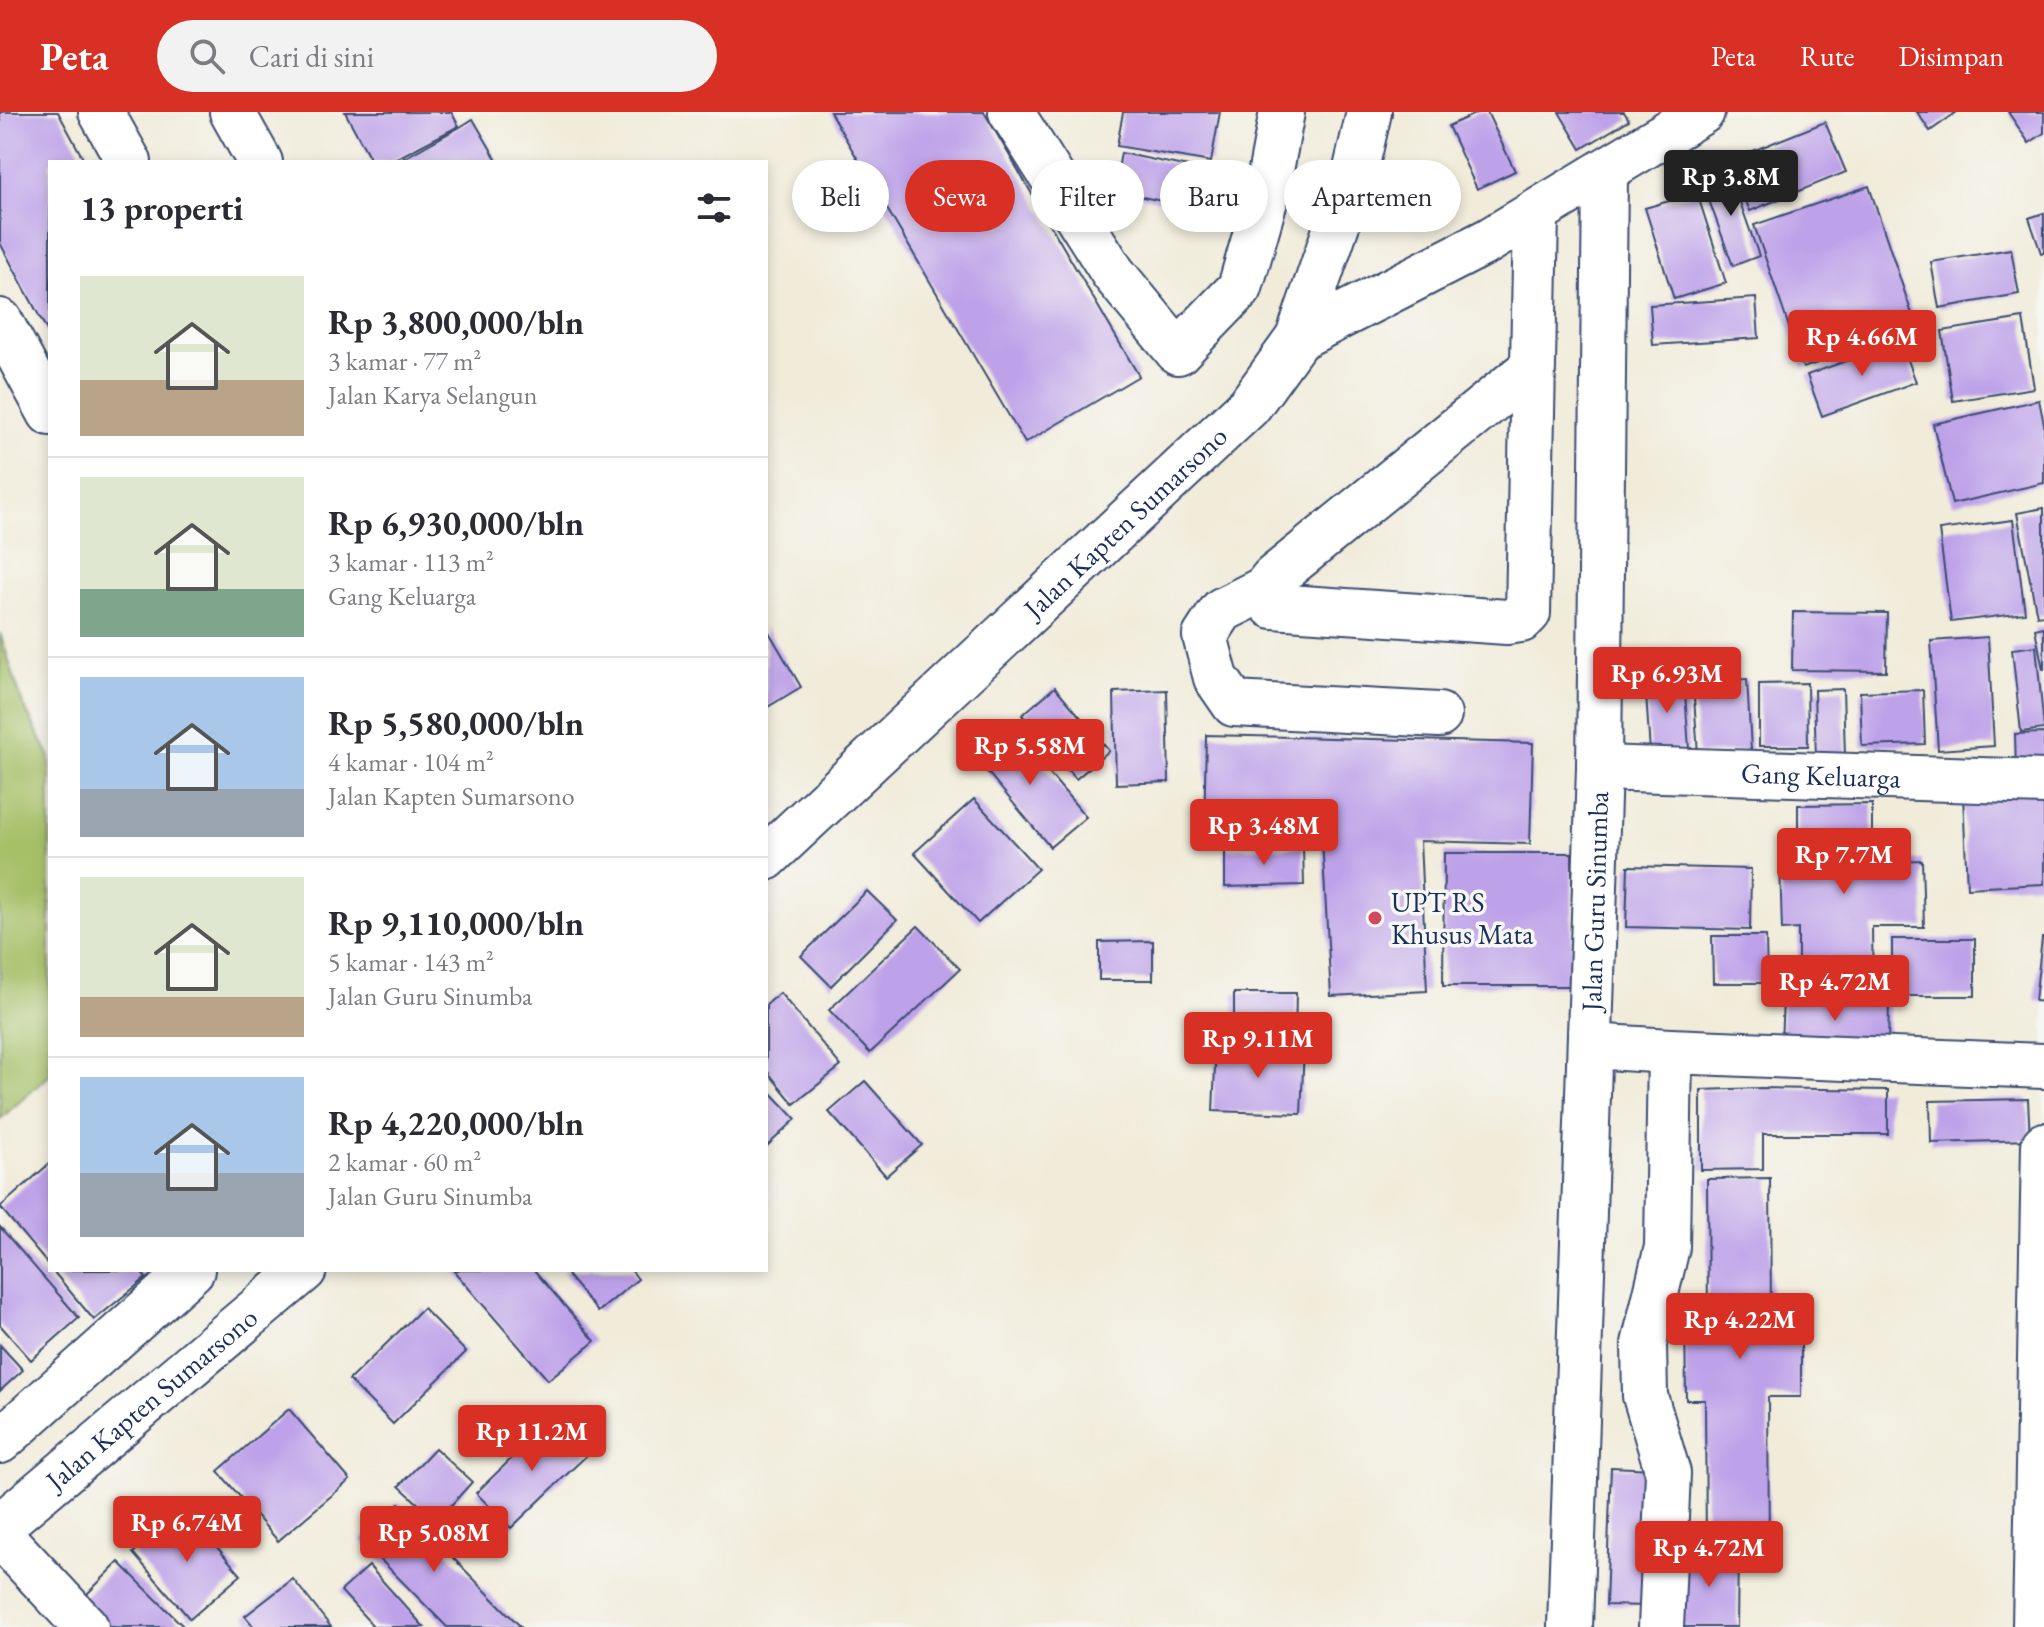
<!DOCTYPE html>
<html lang="id">
<meta charset="utf-8">
<style>
:root{--surface:#fff;--page:#f2f2f3;--text:#2b2b33;--muted:#7c7c81;--line:#e1e1e2;--accent:#d93025}
body{margin:0;font-family:"EB Garamond",serif;background:var(--page);color:var(--text);height:100vh;display:flex;flex-direction:column;font-size:30px;white-space:nowrap}
*{box-sizing:border-box;margin:0}
p{font-size:26px;color:var(--muted)}
.icon{flex:none;width:44px;height:44px;fill:none;stroke:currentColor;stroke-width:2;stroke-linecap:round;stroke-linejoin:round}
.map{position:relative;flex:1;overflow:hidden}
.sheet{position:absolute;left:48px;top:48px;width:720px;height:1112px;display:flex;flex-direction:column;background:var(--surface);border-radius:0px;box-shadow:0 4px 12px #0003}
.sheet>*{flex:none}
.top-card{position:absolute;left:792px;top:48px;width:760px;height:72px;display:flex;gap:16px}
.price{position:absolute;translate:-50% -68px;padding:0 18px;border-radius:8px;background:var(--accent);color:#fff;font-size:26px;line-height:52px;filter:drop-shadow(0 2px 4px #0008)}
.price::after{content:'';position:absolute;left:50%;top:48px;width:24px;height:18px;margin-left:-12px;background:inherit;clip-path:polygon(0 0,100% 0,50% 100%)}
.price.active{background:#222;color:#fff}
ul{padding:0;list-style:none}
li{display:flex;align-items:center;gap:24px;height:200px;padding:0 32px}
li+li{border-top:2px solid var(--line)}
li span{display:grid;place-items:center;flex:none;width:224px;height:160px;border-radius:0px;color:#555}
li>.icon{margin-inline-start:auto}
span .icon{width:96px;height:96px;fill:#fffc;stroke-width:1}
li b{font-size:34px}
h2{display:flex;justify-content:space-between;align-items:center;height:96px;padding:0 32px;font-size:34px}
.pill{padding:0 28px;border-radius:36px;background:var(--surface);box-shadow:0 4px 12px #0003;font-size:28px;line-height:72px}
.pill.active{background:var(--accent);color:#fff}
header{display:flex;align-items:center;gap:48px;box-sizing:border-box;height:112px;padding:0 40px;background:var(--accent);color:#fff}
header strong{font-size:38px}
nav{display:flex;gap:44px;margin-inline-start:auto;font-size:28px}
.search{width:560px;height:72px;background:var(--page);display:flex;align-items:center;gap:20px;box-sizing:border-box;padding:0 28px;border-radius:44px;color:var(--muted);font-size:30px}
.map>svg:first-child{display:block}
.green{fill:#a6c067;stroke:#607862;stroke-width:2}
.building{fill:#bea2e9}
.lines{fill:none;stroke-linecap:round;stroke-linejoin:round}
.minor-casing{stroke:#3b4b71;stroke-width:48}
.major-casing{stroke:#3b4b71;stroke-width:48}
.highway-casing{stroke:#3b4b71;stroke-width:48}
.minor{stroke:#fff;stroke-width:44}
.major{stroke:#fff;stroke-width:44}
.highway{stroke:#fff;stroke-width:44}
.poi-dot{fill:#d1495b;stroke:#f6f6f2;stroke-width:3}
.labels{text-anchor:middle;dominant-baseline:central;stroke-width:7;stroke-linejoin:round;paint-order:stroke}
.street-label{font-size:28px;fill:#1b2f5e;stroke:#f6f6f2}
.poi-label{font-size:28px;fill:#1b2f5e;stroke:#f6f6f2;text-anchor:start}
</style>
<header>
<strong>Peta</strong>
<div class="search"><svg class="icon" aria-label="search" viewBox="0 0 24 24"><circle cx="10" cy="10" r="6"/><path d="M15 15l6 6"/></svg>Cari di sini</div>
<nav><a>Peta</a><a>Rute</a><a>Disimpan</a></nav>
</header>
<div class="map">
<svg width="2044" height="1515" viewBox="0 0 2044 1515">
<rect width="100%" height="100%" fill="#f6f6f2"/>
<filter id="ink" filterUnits="userSpaceOnUse"><feTurbulence type="fractalNoise" baseFrequency=".0125" numOctaves="2"/><feDisplacementMap in="SourceGraphic" scale="16" xChannelSelector="R" yChannelSelector="G"/><feConvolveMatrix kernelMatrix="1 2 1 2 8 2 1 2 1" color-interpolation-filters="sRGB"/></filter>
<filter id="wash" filterUnits="userSpaceOnUse"><feTurbulence type="fractalNoise" baseFrequency=".006" numOctaves="4" result="noise"/><feDisplacementMap in="SourceGraphic" scale="32" xChannelSelector="R" yChannelSelector="G"/><feGaussianBlur stdDeviation="1.8" result="paint"/><feColorMatrix in="noise" values="0 0 0 0 0 0 0 0 0 0 0 0 0 0 0 0 0 1.4 0 .05"/><feComposite in="paint" operator="in"/></filter>
<g filter="url(#wash)">
<rect width="100%" height="100%" fill="#f1ecda"/>
<path class="green" d="M 0,521 L 22,590 L 50,645 L 50,963 L 0,1007 Z"/>
<g id="blocks">
<g class="building">
<path d="M 0,0 L 58,0 L 85,50 L 50,50 L 50,224 L 0,131 Z"/>
<path d="M 345,0 L 451,0 L 459,14 L 390,50 L 372,50 Z"/>
<path d="M 830,0 L 984,0 L 1139,264 L 1025,331 Z"/>
<path d="M 1123,0 L 1220,0 L 1211,50 L 1117,34 Z"/>
<path d="M 1479,0 L 1487,0 L 1515,59 L 1477,77 L 1448,14 Z"/>
<path d="M 1559,0 L 1624,0 L 1629,8 L 1581,37 Z"/>
<path d="M 1917,0 L 1957,0 L 1930,19 Z"/>
<path d="M 2008,0 L 2044,0 L 2044,21 L 2029,31 Z"/>
<path d="M 473,7 L 498,50 L 397,50 L 460,15 Z"/>
<path d="M 1825,10 L 1846,60 L 1750,99 L 1730,48 Z"/>
<path d="M 1121,41 L 1246,67 L 1238,105 L 1114,79 Z"/>
<path d="M 1729,59 L 1759,144 L 1733,154 L 1702,69 Z"/>
<path d="M 1869,74 L 1917,217 L 1803,256 L 1754,113 Z"/>
<path d="M 1697,81 L 1726,171 L 1674,187 L 1645,96 Z"/>
<path d="M 2044,101 L 2044,140 L 2041,141 L 2029,106 Z"/>
<path d="M 2011,137 L 2019,182 L 1939,196 L 1931,150 Z"/>
<path d="M 1756,186 L 1759,226 L 1653,233 L 1650,193 Z"/>
<path d="M 2023,206 L 2034,276 L 1953,289 L 1942,219 Z"/>
<path d="M 1901,229 L 1916,270 L 1822,304 L 1807,263 Z"/>
<path d="M 2039,288 L 2044,312 L 2044,371 L 1952,392 L 1933,312 Z"/>
<path d="M 2044,396 L 2044,503 L 2037,504 L 2017,401 Z"/>
<path d="M 2013,408 L 2025,501 L 1951,510 L 1939,418 Z"/>
<path d="M 1793,500 L 1887,501 L 1886,559 L 1792,558 Z"/>
<path d="M 766,515 L 801,575 L 766,596 Z"/>
<path d="M 2044,515 L 2044,557 L 2043,557 L 2035,517 Z"/>
<path d="M 1988,525 L 1994,634 L 1938,638 L 1931,529 Z"/>
<path d="M 2036,534 L 2044,617 L 2021,620 L 2012,537 Z"/>
<path d="M 1684,566 L 1689,637 L 1650,640 L 1645,568 Z"/>
<path d="M 1747,567 L 1751,638 L 1698,642 L 1693,571 Z"/>
<path d="M 1807,571 L 1808,634 L 1759,634 L 1759,572 Z"/>
<path d="M 1055,575 L 1109,639 L 1076,667 L 1022,603 Z"/>
<path d="M 1843,577 L 1845,644 L 1816,646 L 1814,578 Z"/>
<path d="M 1167,578 L 1169,670 L 1116,672 L 1114,580 Z"/>
<path d="M 1923,578 L 1925,632 L 1862,634 L 1860,580 Z"/>
<path d="M 1010,615 L 1086,705 L 1050,735 L 974,644 Z"/>
<path d="M 2044,621 L 2044,659 L 2016,659 L 2015,622 Z"/>
<path d="M 1206,623 L 1533,631 L 1530,732 L 1420,729 L 1427,879 L 1331,884 L 1322,727 L 1204,724 Z"/>
<path d="M 2044,680 L 2044,772 L 1967,776 L 1963,683 Z"/>
<path d="M 974,687 L 1038,757 L 978,811 L 914,741 Z"/>
<path d="M 1872,692 L 1872,750 L 1922,748 L 1924,815 L 1872,815 L 1873,877 L 1798,877 L 1798,817 L 1782,818 L 1780,751 L 1798,751 L 1798,693 Z"/>
<path d="M 1303,735 L 1304,773 L 1225,775 L 1225,737 Z"/>
<path d="M 1444,741 L 1572,741 L 1572,874 L 1443,874 Z"/>
<path d="M 1628,754 L 1751,757 L 1750,818 L 1626,815 Z"/>
<path d="M 867,779 L 897,808 L 831,874 L 801,844 Z"/>
<path d="M 918,814 L 960,857 L 870,941 L 829,898 Z"/>
<path d="M 1712,824 L 1766,824 L 1767,871 L 1713,871 Z"/>
<path d="M 2042,826 L 2044,826 L 2044,890 L 2035,889 Z"/>
<rect x="1892" y="827" width="83" height="57"/>
<path d="M 1153,829 L 1153,868 L 1099,868 L 1099,830 Z"/>
<path d="M 780,881 L 841,954 L 794,992 L 766,958 L 766,893 Z"/>
<path d="M 1234,881 L 1296,881 L 1295,927 L 1234,926 Z"/>
<path d="M 1783,887 L 1889,890 L 1888,934 L 1781,931 Z"/>
<path d="M 1216,933 L 1304,936 L 1301,1002 L 1213,999 Z"/>
<path d="M 865,969 L 922,1033 L 886,1064 L 829,1000 Z"/>
<path d="M 766,975 L 796,1007 L 766,1035 Z"/>
<path d="M 1761,976 L 1888,978 L 1888,1022 L 1763,1022 L 1763,1057 L 1701,1058 L 1701,978 Z"/>
<path d="M 2028,987 L 2030,1028 L 1931,1031 L 1930,989 Z"/>
<path d="M 50,1051 L 50,1155 L 0,1095 Z"/>
<path d="M 1770,1066 L 1771,1205 L 1801,1205 L 1801,1285 L 1768,1285 L 1769,1433 L 1706,1434 L 1705,1288 L 1686,1288 L 1685,1209 L 1708,1208 L 1707,1067 Z"/>
<path d="M 0,1115 L 79,1206 L 31,1248 L 0,1213 Z"/>
<path d="M 52,1158 L 139,1158 L 146,1166 L 94,1208 Z"/>
<path d="M 453,1158 L 534,1158 L 595,1229 L 548,1268 Z"/>
<path d="M 563,1158 L 631,1158 L 638,1167 L 598,1200 Z"/>
<path d="M 423,1196 L 466,1240 L 393,1312 L 349,1268 Z"/>
<path d="M 0,1233 L 23,1258 L 0,1279 Z"/>
<path d="M 289,1297 L 350,1368 L 278,1429 L 218,1359 Z"/>
<path d="M 553,1306 L 588,1342 L 511,1416 L 476,1381 Z"/>
<path d="M 435,1336 L 472,1370 L 437,1409 L 399,1374 Z"/>
<path d="M 1611,1355 L 1653,1357 L 1648,1494 L 1606,1493 Z"/>
<path d="M 399,1391 L 521,1515 L 447,1515 L 361,1428 Z"/>
<path d="M 184,1397 L 241,1463 L 190,1507 L 133,1441 Z"/>
<path d="M 1681,1439 L 1738,1440 L 1737,1515 L 1681,1515 Z"/>
<path d="M 119,1450 L 184,1515 L 104,1515 L 79,1490 Z"/>
<path d="M 369,1454 L 424,1515 L 374,1515 L 341,1479 Z"/>
<path d="M 293,1467 L 331,1515 L 254,1515 L 245,1504 Z"/>
</g>
</g>
</g>
<g filter="url(#ink)">
<use href="#blocks" fill-opacity="0" stroke="#3b4b71" stroke-width="2"/>
<g class="lines">
<g class="minor-casing">
<g id="minor">
<path d="M 101,0 L 129,50"/>
<path d="M 232,0 L 260,50"/>
<path d="M 1011,0 L 1113,161 L 1178,240 L 1240,176 L 1266,85 L 1282,0"/>
<path d="M 0,209 L 50,301"/>
<path d="M 1533,255 L 1273,466 L 1264,477 L 1273,494 L 1507,510 L 1521,508 L 1528,501 L 1536,102"/>
<path d="M 1264,477 L 1222,498 L 1205,524 L 1216,566 L 1234,592 L 1439,603"/>
<path id="s1" d="M 1599,656 L 2044,670"/>
<path d="M 1590,934 L 1670,939"/>
<path d="M 0,1329 L 192,1158"/>
<path d="M 0,1423 L 86,1515"/>
<path id="s2" d="M 1570,1515 L 1599,656 L 1605,62"/>
<path d="M 1661,1515 L 1668,1361 L 1645,1284 L 1644,1232 L 1667,1135 L 1670,939 L 2044,954"/>
<path d="M 2035,1515 L 2044,1033"/>
</g>
</g>
<g class="major-casing">
<path id="major" d="M 1298,226 L 1488,129 L 1702,0"/>
</g>
<g class="highway-casing">
<g id="highway">
<path id="s3" d="M 766,746 L 1249,294 L 1298,226 L 1356,57 L 1369,0"/>
<path id="s4" d="M 0,1414 L 304,1158"/>
</g>
</g>
<use href="#minor" class="minor"/>
<use href="#major" class="major"/>
<use href="#highway" class="highway"/>
</g>
</g>
<circle class="poi-dot" cx="1375" cy="806" r="8"/>
<g class="labels">
<g class="street-label">
<text stroke="none"><textPath href="#s3" startOffset="492">Jalan Kapten Sumarsono</textPath></text>
<text stroke="none"><textPath href="#s1" startOffset="222">Gang Keluarga</textPath></text>
<text stroke="none"><textPath href="#s2" startOffset="726">Jalan Guru Sinumba</textPath></text>
<text stroke="none"><textPath href="#s4" startOffset="198">Jalan Kapten Sumarsono</textPath></text>
</g>
<g class="poi-label">
<text x="1391" y="790">UPT RS<tspan x="1391" dy="32">Khusus Mata</tspan></text>
</g>
</g>
</svg>
<b class="price active" style="left:1731px;top:106px">Rp 3.8M</b>
<b class="price" style="left:1862px;top:266px">Rp 4.66M</b>
<b class="price" style="left:1667px;top:603px">Rp 6.93M</b>
<b class="price" style="left:1030px;top:675px">Rp 5.58M</b>
<b class="price" style="left:1264px;top:755px">Rp 3.48M</b>
<b class="price" style="left:1844px;top:784px">Rp 7.7M</b>
<b class="price" style="left:1835px;top:911px">Rp 4.72M</b>
<b class="price" style="left:1258px;top:968px">Rp 9.11M</b>
<b class="price" style="left:1740px;top:1249px">Rp 4.22M</b>
<b class="price" style="left:532px;top:1361px">Rp 11.2M</b>
<b class="price" style="left:187px;top:1452px">Rp 6.74M</b>
<b class="price" style="left:434px;top:1462px">Rp 5.08M</b>
<b class="price" style="left:1709px;top:1477px">Rp 4.72M</b>
<div class="top-card">
<a class="pill">Beli</a>
<a class="pill active">Sewa</a>
<a class="pill">Filter</a>
<a class="pill">Baru</a>
<a class="pill">Apartemen</a>
</div>
<section class="sheet">
<h2>13 properti<svg class="icon" aria-label="filters" viewBox="0 0 24 24"><path d="M4 7h16M4 17h16"/><circle cx="9" cy="7" r="2"/><circle cx="15" cy="17" r="2"/></svg></h2>
<ul>
<li><span style="background:linear-gradient(#dfe7d0 65%,#b9a48a 0)"><svg class="icon" aria-label="home" viewBox="0 0 24 24"><path d="M3 11l9-7 9 7M6 9v11h12V9"/></svg></span><div><b>Rp 3,800,000/bln</b><p>3 kamar · 77 m²</p><p>Jalan Karya Selangun</p></div></li>
<li><span style="background:linear-gradient(#dfe7d0 70%,#7fa58c 0)"><svg class="icon" aria-label="home" viewBox="0 0 24 24"><path d="M3 11l9-7 9 7M6 9v11h12V9"/></svg></span><div><b>Rp 6,930,000/bln</b><p>3 kamar · 113 m²</p><p>Gang Keluarga</p></div></li>
<li><span style="background:linear-gradient(#a9c7e8 70%,#9aa5b1 0)"><svg class="icon" aria-label="home" viewBox="0 0 24 24"><path d="M3 11l9-7 9 7M6 9v11h12V9"/></svg></span><div><b>Rp 5,580,000/bln</b><p>4 kamar · 104 m²</p><p>Jalan Kapten Sumarsono</p></div></li>
<li><span style="background:linear-gradient(#dfe7d0 75%,#b9a48a 0)"><svg class="icon" aria-label="home" viewBox="0 0 24 24"><path d="M3 11l9-7 9 7M6 9v11h12V9"/></svg></span><div><b>Rp 9,110,000/bln</b><p>5 kamar · 143 m²</p><p>Jalan Guru Sinumba</p></div></li>
<li><span style="background:linear-gradient(#a9c7e8 60%,#9aa5b1 0)"><svg class="icon" aria-label="home" viewBox="0 0 24 24"><path d="M3 11l9-7 9 7M6 9v11h12V9"/></svg></span><div><b>Rp 4,220,000/bln</b><p>2 kamar · 60 m²</p><p>Jalan Guru Sinumba</p></div></li>
</ul>
</section>
</div>
